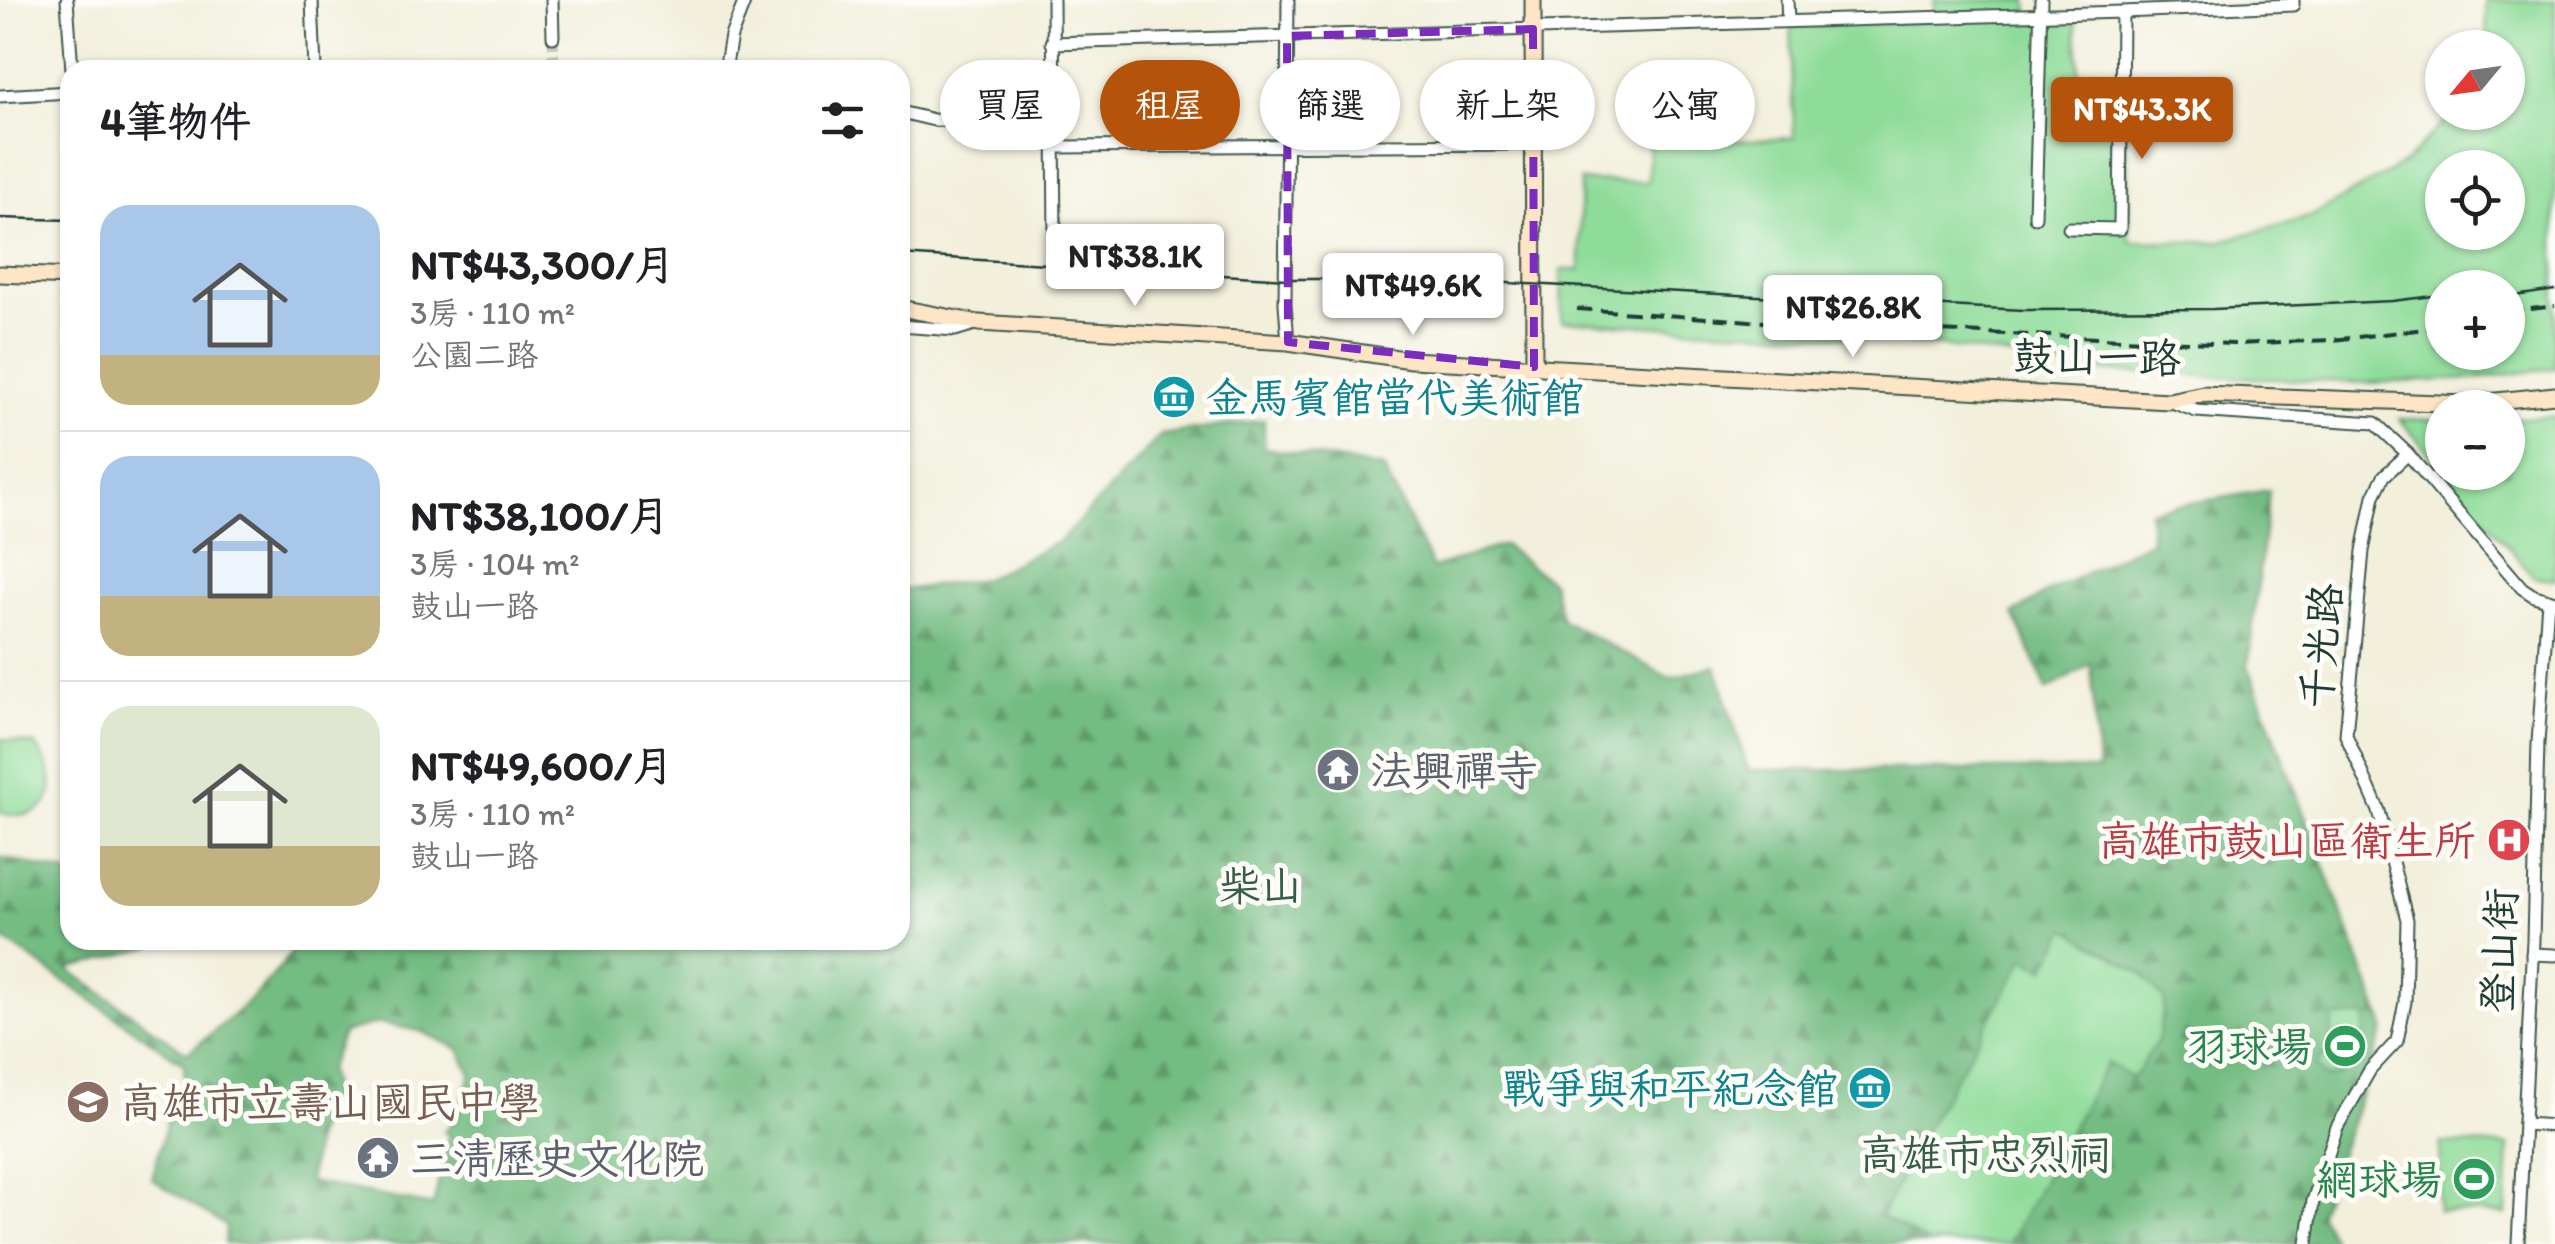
<!DOCTYPE html>
<html lang="zh-TW">
<meta charset="utf-8">
<style>
:root{--surface:#fff;--page:#f2f2f2;--text:#202124;--muted:#757577;--line:#e0e0e0;--accent:#b45309}
body{margin:0;font-family:Itim,"LXGW WenKai TC",sans-serif;background:var(--page);color:var(--text);height:100vh;display:flex;flex-direction:column;font-size:38px;white-space:nowrap}
*{box-sizing:border-box;margin:0}
p{font-size:32px;color:var(--muted)}
.icon{flex:none;width:55px;height:55px;fill:none;stroke:currentColor;stroke-width:2;stroke-linecap:round;stroke-linejoin:round}
.map{position:relative;flex:1;overflow:hidden}
.side{position:absolute;left:60px;top:60px;width:850px;height:890px;display:flex;flex-direction:column;background:var(--surface);border-radius:30px;box-shadow:0 2px 8px #0004}
.side>*{flex:none}
.guide{position:absolute;left:940px;top:60px;width:950px;height:90px;display:flex;gap:20px}
.needle{width:65px;rotate:241deg}
.controls{position:absolute;left:2425px;top:30px;display:grid;gap:20px}
.controls a{display:grid;place-items:center;width:100px;height:100px;border-radius:50%;background:var(--surface);box-shadow:0 2px 8px #0004;font-size:50px}
.price{position:absolute;translate:-50% -85px;padding:0 22px;border-radius:10px;background:#fff;color:#222;font-size:32px;line-height:65px;filter:drop-shadow(0 2px 5px #0008)}
.price::after{content:'';position:absolute;left:50%;top:60px;width:30px;height:22px;margin-left:-15px;background:inherit;clip-path:polygon(0 0,100% 0,50% 100%)}
.price.selected{background:var(--accent);color:#fff}
ul{padding:0;list-style:none}
li{display:flex;align-items:center;gap:30px;height:250px;padding:0 40px}
li+li{border-top:2px solid var(--line)}
li span{display:grid;place-items:center;flex:none;width:280px;height:200px;border-radius:30px;color:#555}
li>.icon{margin-inline-start:auto}
span .icon{width:120px;height:120px;fill:#fffc;stroke-width:1}
li b{font-size:42px}
h2{display:flex;justify-content:space-between;align-items:center;height:120px;padding:0 40px;font-size:42px}
.chip{padding:0 35px;border-radius:45px;background:var(--surface);box-shadow:0 2px 8px #0004;font-size:35px;line-height:90px}
.chip.selected{background:var(--accent);color:#fff}
.map>svg:first-child{display:block}
.forest{fill:url(#forest-firs);stroke:#497c5b;stroke-width:2.5;fill-rule:evenodd}
.park{fill:#8fdc9a;stroke:#578c67;stroke-width:2.5;fill-rule:evenodd}
.lines{fill:none;stroke-linecap:round;stroke-linejoin:round}
.street-tunnel{stroke:#c8cbba;stroke-width:11;stroke-dasharray:11 5.5;stroke-linecap:butt}
.street-casing{stroke:#3f584d;stroke-width:15}
.secondary-casing{stroke:#3f584d;stroke-width:19}
.street{stroke:#fff;stroke-width:11}
.secondary{stroke:#fde5c5;stroke-width:15}
.tram{stroke:#1f3d34;stroke-width:2.5}
.rail{stroke:#1f3d34;stroke-width:4;stroke-dasharray:15 8;stroke-linecap:butt}
.marked{fill:none;stroke:#7b2cbf;stroke-width:8;stroke-dasharray:20 12;stroke-linejoin:round}
.labels{text-anchor:middle;dominant-baseline:central;stroke-width:10;stroke-linejoin:round;paint-order:stroke}
.street-label{font-size:42px;fill:#1f3d34;stroke:#fdfcf7}
.culture-label{font-size:42px;fill:#0d838f;stroke:#fdfcf7;text-anchor:start}
.worship-label{font-size:42px;fill:#5b616d;stroke:#fdfcf7;text-anchor:start}
.health-label{font-size:42px;fill:#be3a42;stroke:#fdfcf7;text-anchor:end}
.park-label{font-size:42px;fill:#355d48;stroke:#fdfcf7}
.leisure-label{font-size:42px;fill:#27864d;stroke:#fdfcf7;text-anchor:end}
.education-label{font-size:42px;fill:#785e54;stroke:#fdfcf7;text-anchor:start}
</style>
<div class="map">
<svg width="2555" height="1244" viewBox="0 0 2555 1244">
<defs>
<pattern id="forest-firs" width="22" height="20" patternUnits="userSpaceOnUse" patternTransform="scale(2.5)"><rect width="22" height="20" fill="#73bc82"/><path d="M5 1l3.5 6h-7zM16 11l3.5 6h-7z" fill="#5e9a6b"/></pattern>
</defs>
<rect width="100%" height="100%" fill="#fdfcf7"/>
<filter id="ink" filterUnits="userSpaceOnUse"><feTurbulence type="fractalNoise" baseFrequency=".01" numOctaves="2"/><feDisplacementMap in="SourceGraphic" scale="20" xChannelSelector="R" yChannelSelector="G"/><feConvolveMatrix kernelMatrix="1 2 1 2 8 2 1 2 1" color-interpolation-filters="sRGB"/></filter>
<filter id="wash" filterUnits="userSpaceOnUse"><feTurbulence type="fractalNoise" baseFrequency=".0048" numOctaves="4" result="noise"/><feDisplacementMap in="SourceGraphic" scale="40" xChannelSelector="R" yChannelSelector="G"/><feGaussianBlur stdDeviation="2.25" result="paint"/><feColorMatrix in="noise" values="0 0 0 0 0 0 0 0 0 0 0 0 0 0 0 0 0 1.4 0 .05"/><feComposite in="paint" operator="in"/></filter>
<g filter="url(#wash)">
<rect width="100%" height="100%" fill="#f2efdb"/>
<path class="forest" d="M 1264,420 L 1264,448 L 1383,468 L 1433,568 L 1503,545 L 1552,582 L 1562,620 L 1670,678 L 1716,666 L 1748,770 L 2098,770 L 2091,664 L 2047,690 L 2014,614 L 2046,593 L 2151,540 L 2149,510 L 2269,490 L 2248,666 L 2385,1027 L 2319,1212 L 2335,1244 L 225,1244 L 226,1226 L 152,1179 L 167,1121 L 185,1084 L 184,1064 L 0,937 L 0,857 L 70,874 L 70,940 L 158,940 L 151,947 L 68,969 L 187,1053 C 231,1019 269,987 300,940 L 345,940 L 421,949 L 472,945 L 476,940 L 900,940 L 900,590 L 984,579 L 1061,540 L 1161,435 ZM 379,1023 L 420,1031 L 459,1049 L 471,1074 L 459,1113 L 444,1132 L 449,1134 L 433,1206 L 309,1182 L 316,1133 L 329,1107 L 337,1108 L 328,1070 L 342,1033 Z"/>
<g class="park">
<path d="M 1934,0 L 2028,0 L 2029,22 L 2076,21 L 2081,107 L 2125,107 L 2130,241 L 2218,242 L 2310,217 L 2404,163 L 2453,113 L 2508,112 L 2508,48 L 2487,47 L 2486,0 L 2555,0 L 2555,368 L 2475,379 L 2365,383 L 2073,370 L 1996,354 L 1890,339 L 1562,321 L 1561,270 L 1580,270 L 1580,181 L 1648,182 L 1649,145 L 1794,138 L 1791,27 L 1934,21 ZM 2442,168 L 2508,168 L 2508,232 L 2442,232 ZM 2442,288 L 2508,288 L 2508,352 L 2442,352 Z"/>
<path d="M 2555,416 L 2555,579 L 2534,577 L 2445,473 L 2508,472 L 2508,419 Z"/>
<path d="M 2400,419 L 2442,420 L 2442,469 Z"/>
<path d="M 0,739 L 35,745 C 66,783 53,825 0,813 Z"/>
<path d="M 2067,929 L 2141,973 L 2165,1001 L 2158,1040 L 2133,1078 L 2107,1063 L 2008,1244 L 1929,1244 L 1881,1216 L 1929,1123 L 2025,958 L 2045,969 Z"/>
<path d="M 2366,1016 C 2363,1047 2360,1072 2326,1078 L 2316,1066 L 2330,1048 L 2333,1018 Z"/>
<path d="M 2441,1143 L 2509,1146 L 2506,1214 L 2438,1211 Z"/>
</g>
</g>
<g filter="url(#ink)">
<g class="lines">
<path class="street-tunnel" d="M 553,37 L 554,70"/>
<g class="street-casing">
<g id="street">
<path d="M 67,0 L 72,70"/>
<path d="M 312,0 L 315,70"/>
<path d="M 552,0 L 553,37"/>
<path d="M 1053,0 L 1055,243"/>
<path d="M 1787,0 L 1788,21"/>
<path d="M 1052,43 L 2122,12 L 2293,5 L 2293,0"/>
<path d="M 725,70 L 731,36 L 745,0"/>
<path d="M 0,96 L 70,92"/>
<path d="M 900,112 L 934,120 L 1053,122"/>
<path d="M 1055,147 L 1534,144"/>
<path d="M 2035,217 L 2041,0"/>
<path d="M 2069,228 L 2120,229 L 2122,12"/>
<path d="M 900,326 L 955,330 L 975,324"/>
<path d="M 1288,342 L 1285,304 L 1288,0"/>
<path d="M 2169,401 L 2196,411 L 2375,423 L 2408,454 L 2522,588 L 2534,596 L 2555,602"/>
<path d="M 2532,954 L 2555,955"/>
<path d="M 2524,1124 L 2555,1126"/>
<path d="M 2307,1244 L 2313,1201 L 2337,1127 L 2370,1070 L 2397,1041 L 2405,1002 L 2407,920 L 2379,811 L 2346,735 L 2363,551 L 2374,496 L 2384,476 L 2408,454"/>
<path d="M 2518,1244 L 2533,940 L 2538,743 L 2548,601"/>
</g>
</g>
<g class="secondary-casing">
<g id="secondary">
<path d="M 1533,0 L 1534,367"/>
<path d="M 0,274 L 70,277"/>
<path d="M 900,308 L 979,323 L 1288,342 L 1411,360 L 2169,401 L 2203,394 L 2466,404 L 2555,395"/>
</g>
</g>
<use href="#street" class="street"/>
<use href="#secondary" class="secondary"/>
<g class="tram">
<path d="M 0,218 L 70,220"/>
<path d="M 900,255 L 1286,279 L 1431,279 L 2023,310 L 2213,309 L 2392,301 L 2442,295"/>
<path d="M 2508,297 L 2555,290"/>
</g>
<g class="rail">
<path d="M 1577,309 L 1823,326 L 2234,344 L 2333,340 L 2442,327"/>
<path d="M 2508,312 L 2555,306"/>
</g>
</g>
</g>
<path class="marked" d="M 1533,29 L 1534,367 L 1288,342 L 1287,36 Z"/>
<defs>
<g id="museum-disc" transform="scale(2.25)"><circle r="9.5" fill="#0f9aa8" stroke="#fdfcf7"/><path d="M0-6L6-3V-2H-6V-3ZM-5-1h2V3h-2ZM-1-1h2V3h-2ZM3-1h2V3H3ZM-6 4H6V6H-6Z" fill="#fff"/></g>
<g id="temple-disc" transform="scale(2.25)"><circle r="9.5" fill="#6b7280" stroke="#fdfcf7"/><path d="M0-6L5-2H3V0L6.5 2.5H4V6H1.5V3h-3V6H-4V2.5H-6.5L-3 0V-2H-5Z" fill="#fff"/></g>
<g id="hospital-disc" transform="scale(2.25)"><circle r="9.5" fill="#e0444e" stroke="#fdfcf7"/><path d="M-5-5h3v3.5h4V-5h3V5h-3V1.5h-4V5h-3Z" fill="#fff"/></g>
<g id="stadium-disc" transform="scale(2.25)"><circle r="9.5" fill="#2e9e5b" stroke="#fdfcf7"/><path d="M0-5a6.5 5 0 1 0 0 10a6.5 5 0 1 0 0-10ZM-3.5-1.8h7v3.6h-7Z" fill="#fff"/></g>
<g id="school-disc" transform="scale(2.25)"><circle r="9.5" fill="#8d6e63" stroke="#fdfcf7"/><path d="M0-5L7-2L0 1L-7-2ZM-4 1L0 2.5L4 1V4Q0 6-4 4Z" fill="#fff"/></g>
</defs>
<g fill-rule="evenodd">
<use href="#museum-disc" x="1174" y="397"/>
<use href="#temple-disc" x="1338" y="770"/>
<use href="#hospital-disc" x="2509" y="840"/>
<use href="#stadium-disc" x="2345" y="1046"/>
<use href="#museum-disc" x="1870" y="1088"/>
<use href="#school-disc" x="88" y="1102"/>
<use href="#temple-disc" x="378" y="1158"/>
<use href="#stadium-disc" x="2474" y="1179"/>
</g>
<g class="labels">
<g class="street-label">
<text transform="translate(2097 357) rotate(1)">鼓山一路</text>
<text transform="translate(2321 646) rotate(-85)">千光路</text>
<text transform="translate(2499 951) rotate(-88)">登山街</text>
</g>
<g class="culture-label">
<text x="1206" y="397">金馬賓館當代美術館</text>
<text x="1838" y="1088" text-anchor="end">戰爭與和平紀念館</text>
</g>
<g class="worship-label">
<text x="1370" y="770">法興禪寺</text>
<text x="410" y="1158">三清歷史文化院</text>
</g>
<g class="health-label">
<text x="2476" y="840">高雄市鼓山區衛生所</text>
</g>
<g class="park-label">
<text x="1261" y="885">柴山</text>
<text x="1985" y="1154">高雄市忠烈祠</text>
</g>
<g class="leisure-label">
<text x="2312" y="1046">羽球場</text>
<text x="2442" y="1179">網球場</text>
</g>
<g class="education-label">
<text x="120" y="1102">高雄市立壽山國民中學</text>
</g>
</g>
</svg>
<div class="controls">
<a><svg class="needle" viewBox="-14 -14 28 28"><path d="M0-13l5 13h-10z" fill="#e53935"/><path d="M0 13l5-13h-10z" fill="#757577"/></svg></a>
<a><svg class="icon" aria-label="locate" viewBox="0 0 24 24"><circle cx="12" cy="12" r="6"/><path d="M12 2v4M12 18v4M2 12h4M18 12h4"/></svg></a>
<a>+</a>
<a>−</a>
</div>
<b class="price selected" style="left:2142px;top:162px">NT$43.3K</b>
<b class="price" style="left:1135px;top:309px">NT$38.1K</b>
<b class="price" style="left:1413px;top:338px">NT$49.6K</b>
<b class="price" style="left:1853px;top:360px">NT$26.8K</b>
<div class="guide">
<a class="chip">買屋</a>
<a class="chip selected">租屋</a>
<a class="chip">篩選</a>
<a class="chip">新上架</a>
<a class="chip">公寓</a>
</div>
<section class="side">
<h2>4筆物件<svg class="icon" aria-label="filters" viewBox="0 0 24 24"><path d="M4 7h16M4 17h16"/><circle cx="9" cy="7" r="2"/><circle cx="15" cy="17" r="2"/></svg></h2>
<ul>
<li><span style="background:linear-gradient(#a9c7e8 75%,#c2b280 0)"><svg class="icon" aria-label="home" viewBox="0 0 24 24"><path d="M3 11l9-7 9 7M6 9v11h12V9"/></svg></span><div><b>NT$43,300/月</b><p>3房 · 110 m²</p><p>公園二路</p></div></li>
<li><span style="background:linear-gradient(#a9c7e8 70%,#c2b280 0)"><svg class="icon" aria-label="home" viewBox="0 0 24 24"><path d="M3 11l9-7 9 7M6 9v11h12V9"/></svg></span><div><b>NT$38,100/月</b><p>3房 · 104 m²</p><p>鼓山一路</p></div></li>
<li><span style="background:linear-gradient(#dfe7d0 70%,#c2b280 0)"><svg class="icon" aria-label="home" viewBox="0 0 24 24"><path d="M3 11l9-7 9 7M6 9v11h12V9"/></svg></span><div><b>NT$49,600/月</b><p>3房 · 110 m²</p><p>鼓山一路</p></div></li>
</ul>
</section>
</div>
